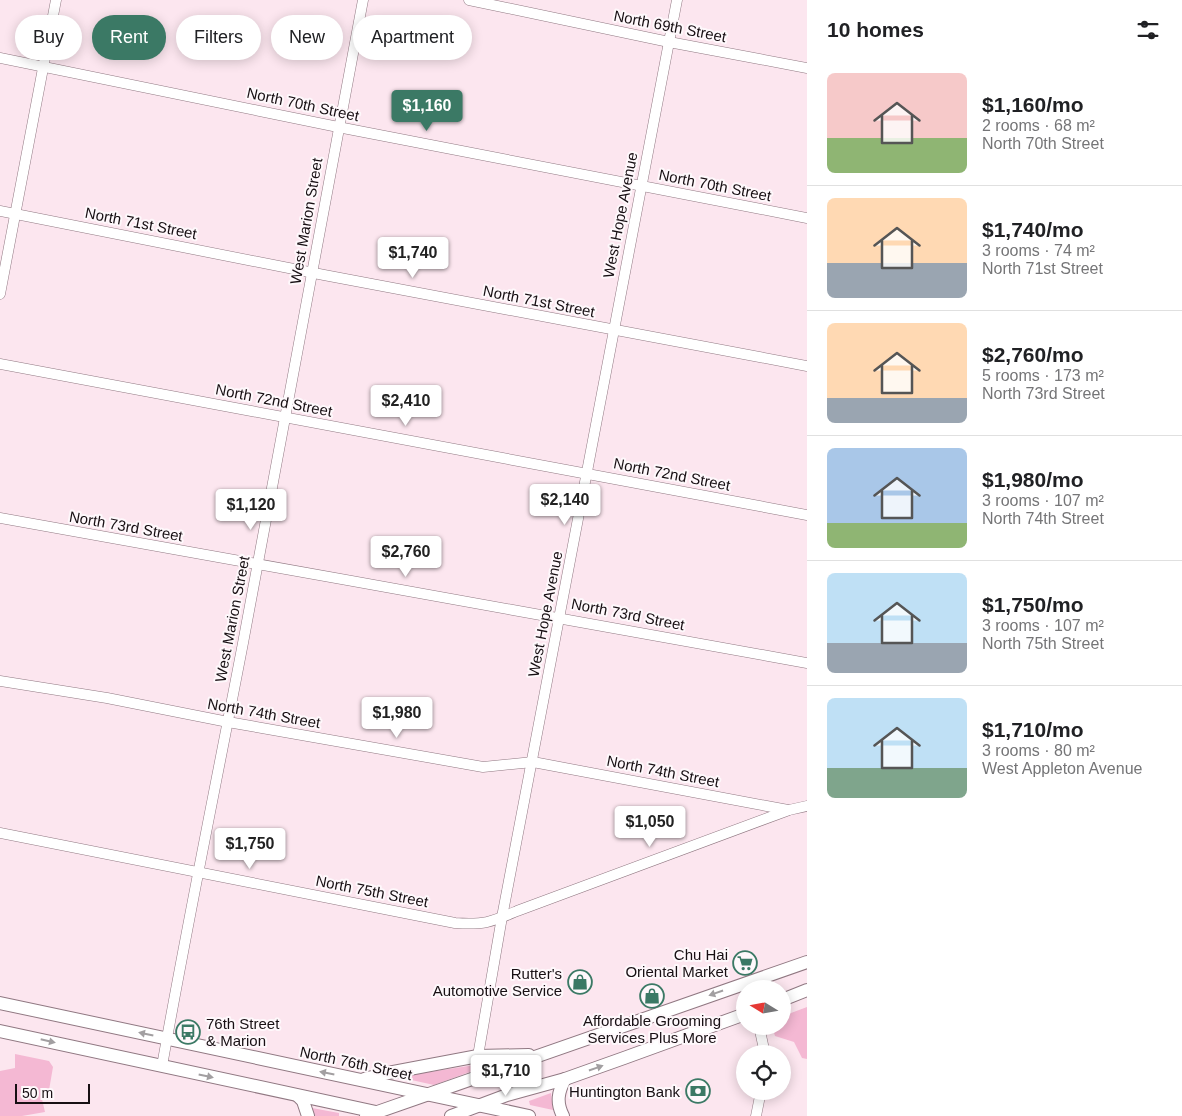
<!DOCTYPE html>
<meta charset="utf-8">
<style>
:root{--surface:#fff;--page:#f6f6f6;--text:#202124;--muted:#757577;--line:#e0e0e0;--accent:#3b7965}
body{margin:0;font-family:Helvetica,sans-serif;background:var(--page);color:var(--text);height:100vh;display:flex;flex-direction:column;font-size:19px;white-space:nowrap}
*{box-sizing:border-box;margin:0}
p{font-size:16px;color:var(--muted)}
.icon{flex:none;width:28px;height:28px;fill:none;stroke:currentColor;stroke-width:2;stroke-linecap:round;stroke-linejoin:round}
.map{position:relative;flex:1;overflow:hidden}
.sheet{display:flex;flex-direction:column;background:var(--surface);width:375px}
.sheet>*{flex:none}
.top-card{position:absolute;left:15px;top:15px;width:475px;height:45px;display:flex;gap:10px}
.needle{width:32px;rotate:281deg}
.controls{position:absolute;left:736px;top:980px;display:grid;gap:10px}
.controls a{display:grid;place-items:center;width:55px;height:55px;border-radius:50%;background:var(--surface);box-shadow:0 2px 12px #0003;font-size:25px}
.scale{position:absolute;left:15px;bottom:12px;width:75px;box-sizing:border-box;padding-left:5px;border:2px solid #170f13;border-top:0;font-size:14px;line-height:18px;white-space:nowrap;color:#170f13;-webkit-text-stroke:4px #fef8fb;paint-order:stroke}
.price{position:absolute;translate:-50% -42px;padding:0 11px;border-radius:5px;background:#fff;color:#222;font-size:16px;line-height:32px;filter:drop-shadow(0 1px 2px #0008)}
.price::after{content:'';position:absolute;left:50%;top:30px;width:15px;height:11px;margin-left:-8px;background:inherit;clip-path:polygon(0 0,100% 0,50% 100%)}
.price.current{background:var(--accent);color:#fff}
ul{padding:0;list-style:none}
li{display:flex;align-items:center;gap:15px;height:125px;padding:0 20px}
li+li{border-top:1px solid var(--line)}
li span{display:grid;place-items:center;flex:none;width:140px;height:100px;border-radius:8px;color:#555}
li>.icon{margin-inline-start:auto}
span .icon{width:60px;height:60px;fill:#fffc;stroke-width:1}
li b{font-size:21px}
h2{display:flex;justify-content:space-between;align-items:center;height:60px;padding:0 20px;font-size:21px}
.pill{padding:0 18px;border-radius:22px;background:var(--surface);box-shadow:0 2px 12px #0003;font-size:18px;line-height:45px}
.pill.current{background:var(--accent);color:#fff}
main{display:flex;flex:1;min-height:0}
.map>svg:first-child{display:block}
.green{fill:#f4b8d3}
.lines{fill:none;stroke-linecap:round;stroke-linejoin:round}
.minor-casing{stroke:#907882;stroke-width:11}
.major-casing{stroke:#907882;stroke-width:14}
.minor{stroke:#fff;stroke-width:10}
.major{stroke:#fff;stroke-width:12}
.oneway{fill:#a29fa1}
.labels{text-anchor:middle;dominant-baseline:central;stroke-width:4;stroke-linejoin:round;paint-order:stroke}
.street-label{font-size:15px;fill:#170f13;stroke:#fef8fb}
.poi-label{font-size:15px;fill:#170f13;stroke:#fef8fb;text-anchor:end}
</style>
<main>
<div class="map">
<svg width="807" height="1116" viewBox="0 0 807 1116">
<rect width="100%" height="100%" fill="#fce6ef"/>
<g class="green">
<path d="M 807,1007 L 807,1059 L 802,1058 L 794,1042 L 775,1036 L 772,1026 L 782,1026 L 783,1016 Z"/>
<path d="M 15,1054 L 49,1061 L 53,1067 L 48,1096 L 41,1095 L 45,1112 L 22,1116 L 0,1116 L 0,1071 L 15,1068 Z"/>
<path d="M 500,1061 L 434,1085 L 398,1077 Z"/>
<path d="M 551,1093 L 553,1110 L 530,1105 L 529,1101 Z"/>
<path d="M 312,1108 L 339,1113 L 339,1116 L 314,1116 Z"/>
</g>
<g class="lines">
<g class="minor-casing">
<g id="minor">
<path d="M 469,0 L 669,42 L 807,68"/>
<path d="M 0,58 L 338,127 L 807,218"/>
<path d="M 0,211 L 324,275 L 807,366"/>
<path d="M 0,294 L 56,0"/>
<path d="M 0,364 L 807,515"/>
<path d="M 0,518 C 269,567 538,613 807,663"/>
<path d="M 0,681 L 107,698 L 228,722 L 483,767 L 533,762 L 788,810"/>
<path d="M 0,833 L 455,923 C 485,925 491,922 517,911 L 789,810 L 807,806"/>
<path d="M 759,1026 L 765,1054"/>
<path d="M 478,1056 L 502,917 L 677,0"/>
<path d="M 162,1066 C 187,925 216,784 243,643 C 285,429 321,214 363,0"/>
<path d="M 756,1116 L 761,1091"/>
</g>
</g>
<g class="major-casing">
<g id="major">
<path d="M 782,1000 L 807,990"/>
<path d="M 0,1003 L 529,1116"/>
<path d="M 0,1031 L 376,1112"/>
<path d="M 364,1079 L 388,1073 L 478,1056 L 529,1055"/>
<path d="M 298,1096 L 303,1101 L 308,1116"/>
<path d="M 366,1116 L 807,962"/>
<path d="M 451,1116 L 507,1095 L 565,1079 L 624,1058 L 745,1014"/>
<path d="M 563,1116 C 556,1102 558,1092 565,1079"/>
</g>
</g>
<use href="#minor" class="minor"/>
<use href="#major" class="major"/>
</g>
<defs><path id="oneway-solid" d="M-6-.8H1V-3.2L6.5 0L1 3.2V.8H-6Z" transform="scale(1.25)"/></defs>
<g class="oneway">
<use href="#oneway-solid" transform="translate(716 993) rotate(161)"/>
<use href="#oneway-solid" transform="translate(146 1034) rotate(-168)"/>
<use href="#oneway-solid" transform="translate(48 1041) rotate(13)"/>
<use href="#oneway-solid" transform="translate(596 1068) rotate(-19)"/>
<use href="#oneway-solid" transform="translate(327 1073) rotate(-169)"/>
<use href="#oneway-solid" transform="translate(206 1076) rotate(12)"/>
</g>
<defs>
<g id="supermarket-ring" transform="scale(1.25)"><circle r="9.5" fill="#fef8fb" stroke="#3b7965" stroke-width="1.5"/><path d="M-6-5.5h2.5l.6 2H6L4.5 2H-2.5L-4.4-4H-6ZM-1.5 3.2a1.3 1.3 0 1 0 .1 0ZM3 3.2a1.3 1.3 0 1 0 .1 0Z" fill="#3b7965"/></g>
<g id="shop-ring" transform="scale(1.25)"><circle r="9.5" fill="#fef8fb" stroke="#3b7965" stroke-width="1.5"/><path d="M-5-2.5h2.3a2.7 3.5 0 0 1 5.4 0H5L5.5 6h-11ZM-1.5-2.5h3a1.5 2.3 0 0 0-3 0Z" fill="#3b7965"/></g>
<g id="bus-ring" transform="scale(1.25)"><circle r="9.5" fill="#fef8fb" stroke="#3b7965" stroke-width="1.5"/><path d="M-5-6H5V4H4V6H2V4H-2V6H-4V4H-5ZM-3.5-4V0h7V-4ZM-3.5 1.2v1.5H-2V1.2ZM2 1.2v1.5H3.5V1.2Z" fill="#3b7965"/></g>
<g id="bank-ring" transform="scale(1.25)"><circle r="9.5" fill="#fef8fb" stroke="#3b7965" stroke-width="1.5"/><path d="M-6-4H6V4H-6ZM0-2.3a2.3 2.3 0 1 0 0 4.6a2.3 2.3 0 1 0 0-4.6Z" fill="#3b7965"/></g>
</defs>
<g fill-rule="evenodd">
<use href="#supermarket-ring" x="745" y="963"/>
<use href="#shop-ring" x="580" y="982"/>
<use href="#shop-ring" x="652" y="996"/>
<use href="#bus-ring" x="188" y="1032"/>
<use href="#bank-ring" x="698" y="1091"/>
</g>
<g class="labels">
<g class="street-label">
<text transform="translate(670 26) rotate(11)">North 69th Street</text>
<text transform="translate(303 104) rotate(12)">North 70th Street</text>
<text transform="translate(715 185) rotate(11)">North 70th Street</text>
<text transform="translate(620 215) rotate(-79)">West Hope Avenue</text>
<text transform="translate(306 221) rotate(-80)">West Marion Street</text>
<text transform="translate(141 223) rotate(11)">North 71st Street</text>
<text transform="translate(539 301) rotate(11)">North 71st Street</text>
<text transform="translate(274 400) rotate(11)">North 72nd Street</text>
<text transform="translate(672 474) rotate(11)">North 72nd Street</text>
<text transform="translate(126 526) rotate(10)">North 73rd Street</text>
<text transform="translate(545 614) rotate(-79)">West Hope Avenue</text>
<text transform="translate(628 614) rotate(11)">North 73rd Street</text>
<text transform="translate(232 619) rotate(-79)">West Marion Street</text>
<text transform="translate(264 713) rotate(10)">North 74th Street</text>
<text transform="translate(663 771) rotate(11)">North 74th Street</text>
<text transform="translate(372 891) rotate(11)">North 75th Street</text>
<text transform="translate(356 1063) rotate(12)">North 76th Street</text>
</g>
<g class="poi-label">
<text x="728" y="954">Chu Hai<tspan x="728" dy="17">Oriental Market</tspan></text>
<text x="562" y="973">Rutter's<tspan x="562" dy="17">Automotive Service</tspan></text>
<text x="652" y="1020" text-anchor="middle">Affordable Grooming<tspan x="652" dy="17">Services Plus More</tspan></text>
<text x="206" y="1023" text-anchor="start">76th Street<tspan x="206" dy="17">&amp; Marion</tspan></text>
<text x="680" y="1091">Huntington Bank</text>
</g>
</g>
</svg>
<div class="controls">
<a><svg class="needle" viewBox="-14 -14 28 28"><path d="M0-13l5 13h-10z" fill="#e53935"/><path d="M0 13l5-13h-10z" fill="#757577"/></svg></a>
<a><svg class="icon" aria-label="locate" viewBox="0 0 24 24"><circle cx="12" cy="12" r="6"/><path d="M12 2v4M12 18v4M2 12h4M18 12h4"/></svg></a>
</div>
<div class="scale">50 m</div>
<b class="price current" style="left:427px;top:132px">$1,160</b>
<b class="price" style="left:413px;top:279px">$1,740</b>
<b class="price" style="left:406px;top:427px">$2,410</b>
<b class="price" style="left:565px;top:526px">$2,140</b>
<b class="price" style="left:251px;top:531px">$1,120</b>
<b class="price" style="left:406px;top:578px">$2,760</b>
<b class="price" style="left:397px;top:739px">$1,980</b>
<b class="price" style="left:650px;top:848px">$1,050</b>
<b class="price" style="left:250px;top:870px">$1,750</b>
<b class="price" style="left:506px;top:1097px">$1,710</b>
<div class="top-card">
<a class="pill">Buy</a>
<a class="pill current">Rent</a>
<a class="pill">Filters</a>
<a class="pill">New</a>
<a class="pill">Apartment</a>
</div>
</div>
<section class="sheet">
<h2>10 homes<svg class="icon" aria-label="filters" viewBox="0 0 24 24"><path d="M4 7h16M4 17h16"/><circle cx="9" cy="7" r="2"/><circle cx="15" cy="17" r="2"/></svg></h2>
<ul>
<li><span style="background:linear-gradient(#f6c9c9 65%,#8fb573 0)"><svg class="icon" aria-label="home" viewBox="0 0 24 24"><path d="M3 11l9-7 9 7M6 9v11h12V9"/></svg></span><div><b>$1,160/mo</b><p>2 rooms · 68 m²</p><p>North 70th Street</p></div></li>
<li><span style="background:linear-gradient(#ffd9b3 65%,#9aa5b1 0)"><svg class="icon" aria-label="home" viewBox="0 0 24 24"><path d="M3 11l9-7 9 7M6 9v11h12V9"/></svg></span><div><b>$1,740/mo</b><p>3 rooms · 74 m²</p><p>North 71st Street</p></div></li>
<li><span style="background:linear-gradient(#ffd9b3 75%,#9aa5b1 0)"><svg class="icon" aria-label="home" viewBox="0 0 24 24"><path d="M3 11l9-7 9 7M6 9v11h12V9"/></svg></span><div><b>$2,760/mo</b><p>5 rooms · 173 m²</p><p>North 73rd Street</p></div></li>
<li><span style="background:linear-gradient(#a9c7e8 75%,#8fb573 0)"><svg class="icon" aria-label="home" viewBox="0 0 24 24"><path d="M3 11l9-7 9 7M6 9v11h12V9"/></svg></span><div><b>$1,980/mo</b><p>3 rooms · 107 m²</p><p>North 74th Street</p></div></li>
<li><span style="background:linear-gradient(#bfe0f5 70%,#9aa5b1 0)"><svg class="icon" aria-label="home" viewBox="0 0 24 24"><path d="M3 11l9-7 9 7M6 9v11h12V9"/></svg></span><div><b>$1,750/mo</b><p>3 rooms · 107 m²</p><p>North 75th Street</p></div></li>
<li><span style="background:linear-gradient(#bfe0f5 70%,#7fa58c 0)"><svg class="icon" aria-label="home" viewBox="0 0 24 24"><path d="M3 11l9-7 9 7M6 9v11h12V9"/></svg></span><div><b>$1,710/mo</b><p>3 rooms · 80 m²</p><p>West Appleton Avenue</p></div></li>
</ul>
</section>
</main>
